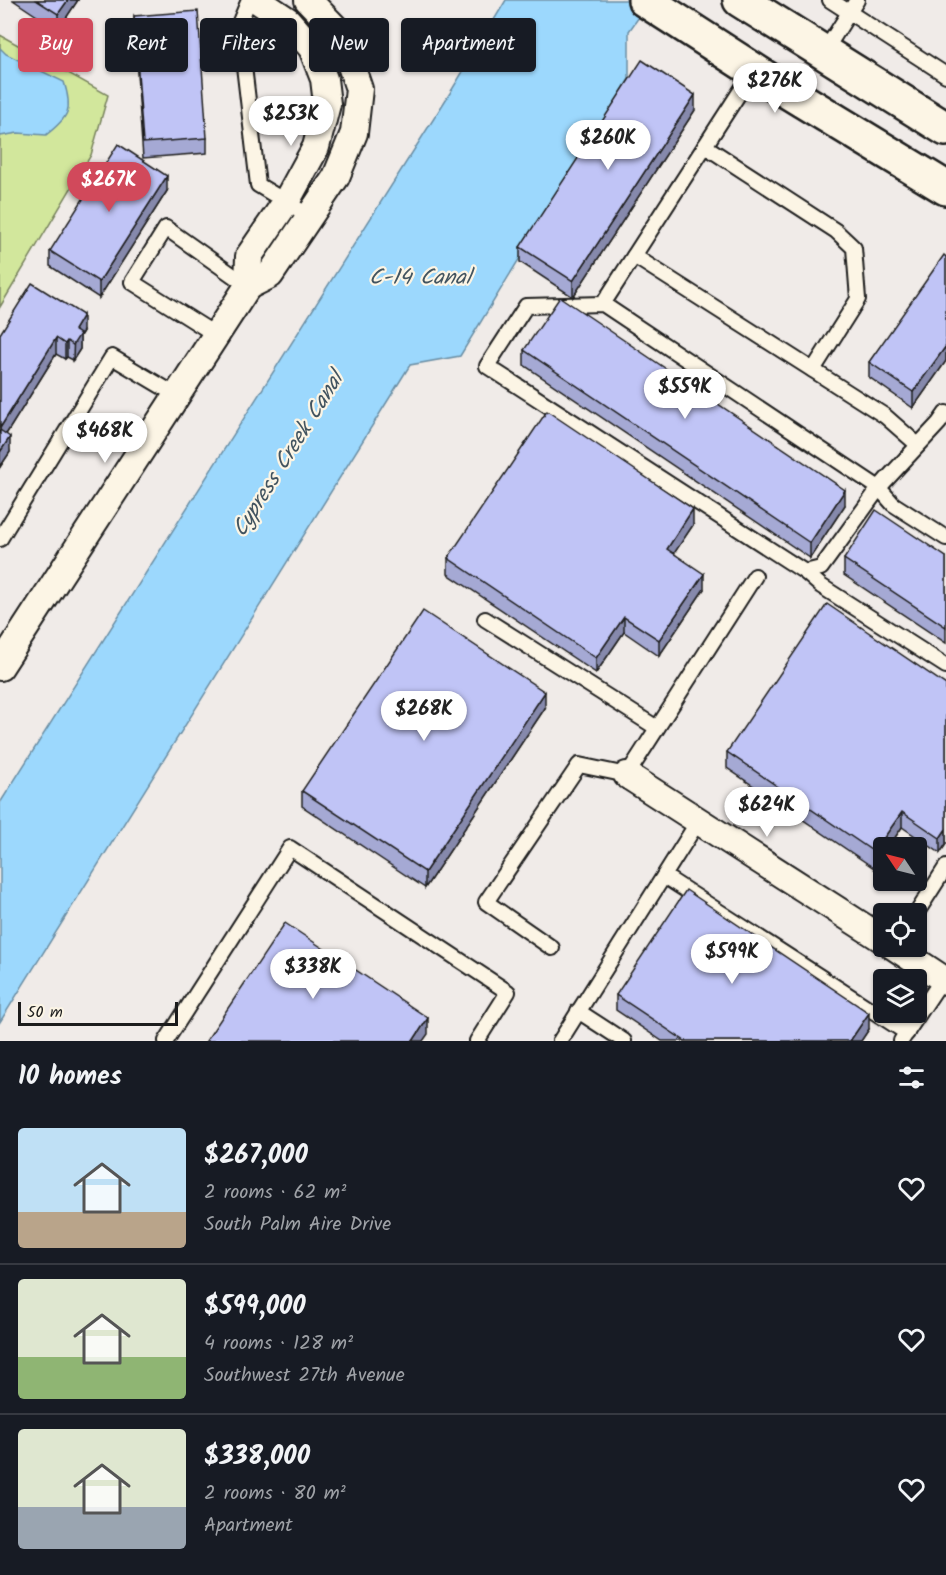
<!DOCTYPE html>
<meta charset="utf-8">
<style>
:root{--surface:#171b24;--page:#242831;--text:#f1f3f6;--muted:#9ea1a6;--line:#363941;--accent:#d1495b}
body{margin:0;font-family:Kalam,sans-serif;background:var(--page);color:var(--text);height:100vh;display:flex;flex-direction:column;font-size:22px;white-space:nowrap}
*{box-sizing:border-box;margin:0}
p{font-size:20px;color:var(--muted)}
.icon{flex:none;width:33px;height:33px;fill:none;stroke:currentColor;stroke-width:2;stroke-linecap:round;stroke-linejoin:round}
.map{position:relative;height:1041px;overflow:hidden}
.side{display:flex;flex-direction:column;background:var(--surface);flex:1}
.side>*{flex:none}
.banner{position:absolute;left:18px;top:18px;width:600px;height:54px;display:flex;gap:12px}
.needle{width:39px;rotate:305deg}
.buttons{position:absolute;left:873px;top:837px;display:grid;gap:12px}
.buttons a{display:grid;place-items:center;width:54px;height:54px;border-radius:6px;background:var(--surface);box-shadow:0 2px 4px #0004;font-size:30px}
.scale{position:absolute;left:18px;bottom:15px;width:160px;box-sizing:border-box;padding-left:6px;border:3px solid #1c1c1c;border-top:0;font-size:16px;line-height:21px;white-space:nowrap;color:#1c1c1c;-webkit-text-stroke:4px #fcf5e5;paint-order:stroke}
.price{position:absolute;translate:-50% -51px;padding:0 14px;border-radius:21px;background:#fff;color:#222;font-size:20px;line-height:39px;filter:drop-shadow(0 2px 3px #0008)}
.price::after{content:'';position:absolute;left:50%;top:36px;width:18px;height:14px;margin-left:-9px;background:inherit;clip-path:polygon(0 0,100% 0,50% 100%)}
.price.current{background:var(--accent);color:#fff}
ul{padding:0;list-style:none}
li{display:flex;align-items:center;gap:18px;height:150px;padding:0 18px}
li+li{border-top:2px solid var(--line)}
li span{display:grid;place-items:center;flex:none;width:168px;height:120px;border-radius:6px;color:#555}
li>.icon{margin-inline-start:auto}
span .icon{width:72px;height:72px;fill:#fffc;stroke-width:1}
li b{font-size:26px}
h2{display:flex;justify-content:space-between;align-items:center;height:72px;padding:0 18px;font-size:26px}
.tag{padding:0 21px;border-radius:6px;background:var(--surface);box-shadow:0 2px 4px #0004;font-size:21px;line-height:54px}
.tag.current{background:var(--accent);color:#fff}
.map>svg:first-child{display:block}
.green{fill:#d2e79c;stroke:#77825c;stroke-width:1.5}
.water{fill:#9cd8fd;stroke:#698da3;stroke-width:1.5}
.lines{fill:none;stroke-linecap:round;stroke-linejoin:round}
.lane-casing{stroke:#1c1c1c;stroke-width:18}
.street-casing{stroke:#1c1c1c;stroke-width:30}
.secondary-casing{stroke:#1c1c1c;stroke-width:38}
.lane{stroke:#fcf5e5;stroke-width:14}
.street{stroke:#fcf5e5;stroke-width:26}
.secondary{stroke:#fcf5e5;stroke-width:33}
.wall{fill:#a5a9d4;stroke:#1c1c1c;stroke-width:1.5}
.shaded-wall{fill:#8689ac;stroke:#1c1c1c;stroke-width:1.5}
.building{fill:#c0c4f6;stroke:#1c1c1c;stroke-width:1.5}
.labels{text-anchor:middle;dominant-baseline:central;stroke-width:4.5;stroke-linejoin:round;paint-order:stroke}
.water-label{font-size:22px;font-style:italic;fill:#425460;stroke:#fcf5e5}
</style>
<div class="map">
<svg width="946" height="1041" viewBox="0 0 946 1041">
<rect width="100%" height="100%" fill="#f0ebe8"/>
<filter id="ink" filterUnits="userSpaceOnUse"><feTurbulence type="fractalNoise" baseFrequency=".0167" numOctaves="2"/><feDisplacementMap in="SourceGraphic" scale="12" xChannelSelector="R" yChannelSelector="G"/><feConvolveMatrix kernelMatrix="1 2 1 2 8 2 1 2 1" color-interpolation-filters="sRGB"/></filter>
<g filter="url(#ink)">
<path class="green" d="M 0,35 L 108,95 L 91,155 L 0,307 Z"/>
<g class="water">
<path d="M 506,0 L 651,0 L 629,31 L 629,79 L 460,356 L 410,365 L 0,1022 L 0,803 L 450,93 Z"/>
<path d="M 0,48 L 6,54 L 64,82 C 73,110 69,117 46,135 L 18,133 L 0,136 Z"/>
</g>
<g class="lines">
<g class="lane-casing">
<g id="lane">
<path d="M 249,0 L 239,24 L 258,185 L 311,217"/>
<path d="M 830,0 L 946,75"/>
<path d="M 823,54 L 857,0"/>
<path d="M 705,146 L 836,231 L 854,248 L 858,299 L 813,370"/>
<path d="M 634,256 L 885,416 L 918,445"/>
<path d="M 603,304 L 754,70"/>
<path d="M 216,335 L 132,282 L 166,228 L 248,286"/>
<path d="M 946,413 L 939,423 L 886,480 L 879,488 L 821,568 L 805,572 L 487,366 L 526,306 L 603,304 L 879,488 L 893,504 L 946,538"/>
<path d="M 0,539 L 112,357 L 176,395"/>
<path d="M 805,572 L 821,586 L 946,666"/>
<path d="M 485,619 L 657,728"/>
<path d="M 664,876 L 907,1033"/>
<path d="M 916,914 L 946,867"/>
<path d="M 552,948 L 486,902 L 579,765 L 627,775 L 755,576"/>
<path d="M 578,1011 L 624,1041"/>
<path d="M 166,1041 L 290,848 L 508,992 L 477,1041"/>
<path d="M 560,1041 L 699,820"/>
<path d="M 901,1041 L 943,978"/>
</g>
</g>
<g class="street-casing">
<g id="street">
<path d="M 248,286 L 270,275 L 336,177 L 354,133 L 359,89 L 340,33 L 308,0"/>
<path d="M 0,667 L 248,286 L 249,256 L 286,202 L 316,147 L 327,104 L 324,79 L 312,48 L 287,20 L 257,0"/>
<path d="M 627,775 L 884,940"/>
<path d="M 893,946 L 946,981"/>
</g>
</g>
<g class="secondary-casing">
<g id="secondary">
<path d="M 645,0 L 772,82 L 946,188"/>
<path d="M 740,0 L 946,129"/>
</g>
</g>
<use href="#lane" class="lane"/>
<use href="#street" class="street"/>
<use href="#secondary" class="secondary"/>
</g>
<g class="wall">
<path d="M 13,0 L 78,0 L 58,30 Z"/>
<path d="M 134,16 L 207,138 L 207,153 L 143,158 L 134,31 Z"/>
<path d="M 695,110 L 573,297 L 520,262 L 520,247 Z"/>
<path d="M 167,191 L 99,298 L 50,266 L 50,251 Z"/>
<path d="M 946,257 L 946,361 L 913,408 L 869,377 L 869,362 Z"/>
<path d="M 83,331 L 80,336 L 80,349 L 73,360 L 67,357 L 65,359 L 56,354 L 6,434 L 10,452 L 0,467 L 0,334 Z"/>
<path d="M 524,350 L 845,505 L 810,558 L 524,365 Z"/>
<path d="M 693,525 L 674,553 L 704,589 L 659,656 L 624,632 L 596,673 L 448,574 L 448,558 Z"/>
<path d="M 946,557 L 946,643 L 844,575 L 844,559 Z"/>
<path d="M 946,685 L 946,844 L 940,853 L 902,827 L 888,848 L 884,848 L 884,854 L 874,868 L 727,768 L 727,752 Z"/>
<path d="M 545,708 L 425,888 L 302,806 L 302,791 Z"/>
<path d="M 616,995 L 869,1029 L 861,1041 L 662,1041 L 616,1010 Z"/>
</g>
<g class="shaded-wall">
<path d="M 68,0 L 78,0 L 58,30 L 58,14 Z"/>
<path d="M 695,95 L 695,110 L 573,297 L 573,281 Z"/>
<path d="M 167,176 L 167,191 L 99,298 L 99,282 Z"/>
<path d="M 83,315 L 83,331 L 80,336 L 80,349 L 73,360 L 74,330 Z"/>
<path d="M 56,338 L 56,354 L 0,444 L 0,428 Z"/>
<path d="M 67,341 L 67,357 L 65,359 L 65,344 Z"/>
<path d="M 946,346 L 946,361 L 913,408 L 913,392 Z"/>
<path d="M 10,437 L 10,452 L 0,467 L 0,452 Z"/>
<path d="M 845,490 L 845,505 L 810,558 L 810,543 Z"/>
<path d="M 693,509 L 693,525 L 667,564 L 667,549 Z"/>
<path d="M 704,574 L 704,589 L 659,656 L 659,640 Z"/>
<path d="M 624,617 L 624,632 L 596,673 L 596,658 Z"/>
<path d="M 545,692 L 545,708 L 425,888 L 425,872 Z"/>
<path d="M 902,812 L 902,827 L 888,848 L 884,848 L 884,854 L 874,868 L 874,852 Z"/>
<path d="M 946,829 L 946,844 L 940,853 L 940,838 Z"/>
<path d="M 869,1013 L 869,1029 L 861,1041 L 850,1041 Z"/>
<path d="M 428,1018 L 428,1034 L 423,1041 L 413,1041 Z"/>
</g>
<g class="building">
<path d="M 36,0 L 68,0 L 58,14 Z"/>
<path d="M 198,11 L 207,138 L 143,143 L 134,16 Z"/>
<path d="M 642,60 L 695,95 L 573,281 L 520,247 Z"/>
<path d="M 118,144 L 167,176 L 99,282 L 50,251 Z"/>
<path d="M 944,255 L 946,257 L 946,346 L 913,392 L 869,362 Z"/>
<path d="M 32,283 L 83,315 L 74,330 L 80,334 L 73,345 L 67,341 L 65,344 L 56,338 L 0,428 L 0,334 Z"/>
<path d="M 560,297 L 845,490 L 810,543 L 524,350 Z"/>
<path d="M 547,411 L 693,509 L 667,549 L 704,574 L 659,640 L 624,617 L 596,658 L 448,558 Z"/>
<path d="M 0,430 L 10,437 L 0,452 Z"/>
<path d="M 876,510 L 946,557 L 946,627 L 844,559 Z"/>
<path d="M 827,604 L 946,685 L 946,829 L 940,838 L 902,812 L 874,852 L 727,752 Z"/>
<path d="M 423,611 L 545,692 L 425,872 L 302,791 Z"/>
<path d="M 686,890 L 869,1013 L 850,1041 L 685,1041 L 616,995 Z"/>
<path d="M 285,923 L 428,1018 L 413,1041 L 206,1041 Z"/>
</g>
</g>
<g class="labels">
<g class="water-label">
<text x="420" y="278">C-14 Canal</text>
<text transform="translate(289 455) rotate(-58)">Cypress Creek Canal</text>
</g>
</g>
</svg>
<div class="buttons">
<a><svg class="needle" viewBox="-14 -14 28 28"><path d="M0-13l5 13h-10z" fill="#e53935"/><path d="M0 13l5-13h-10z" fill="#9ea1a6"/></svg></a>
<a><svg class="icon" aria-label="locate" viewBox="0 0 24 24"><circle cx="12" cy="12" r="6"/><path d="M12 2v4M12 18v4M2 12h4M18 12h4"/></svg></a>
<a><svg class="icon" aria-label="layers" viewBox="0 0 24 24"><path d="M12 4l9 5-9 5-9-5zM3 14l9 5 9-5"/></svg></a>
</div>
<div class="scale">50 m</div>
<b class="price" style="left:775px;top:114px">$276K</b>
<b class="price" style="left:291px;top:147px">$253K</b>
<b class="price" style="left:608px;top:171px">$260K</b>
<b class="price current" style="left:109px;top:213px">$267K</b>
<b class="price" style="left:685px;top:420px">$559K</b>
<b class="price" style="left:105px;top:464px">$468K</b>
<b class="price" style="left:424px;top:742px">$268K</b>
<b class="price" style="left:767px;top:838px">$624K</b>
<b class="price" style="left:732px;top:985px">$599K</b>
<b class="price" style="left:313px;top:1000px">$338K</b>
<div class="banner">
<a class="tag current">Buy</a>
<a class="tag">Rent</a>
<a class="tag">Filters</a>
<a class="tag">New</a>
<a class="tag">Apartment</a>
</div>
</div>
<section class="side">
<h2>10 homes<svg class="icon" aria-label="filters" viewBox="0 0 24 24"><path d="M4 7h16M4 17h16"/><circle cx="9" cy="7" r="2"/><circle cx="15" cy="17" r="2"/></svg></h2>
<ul>
<li><span style="background:linear-gradient(#bfe0f5 70%,#b9a48a 0)"><svg class="icon" aria-label="home" viewBox="0 0 24 24"><path d="M3 11l9-7 9 7M6 9v11h12V9"/></svg></span><div><b>$267,000</b><p>2 rooms · 62 m²</p><p>South Palm Aire Drive</p></div><svg class="icon" aria-label="heart" viewBox="0 0 24 24"><path d="M12 20l-8-8c-3-5 5-10 8-4 3-6 11-1 8 4z"/></svg></li>
<li><span style="background:linear-gradient(#dfe7d0 65%,#8fb573 0)"><svg class="icon" aria-label="home" viewBox="0 0 24 24"><path d="M3 11l9-7 9 7M6 9v11h12V9"/></svg></span><div><b>$599,000</b><p>4 rooms · 128 m²</p><p>Southwest 27th Avenue</p></div><svg class="icon" aria-label="heart" viewBox="0 0 24 24"><path d="M12 20l-8-8c-3-5 5-10 8-4 3-6 11-1 8 4z"/></svg></li>
<li><span style="background:linear-gradient(#dfe7d0 65%,#9aa5b1 0)"><svg class="icon" aria-label="home" viewBox="0 0 24 24"><path d="M3 11l9-7 9 7M6 9v11h12V9"/></svg></span><div><b>$338,000</b><p>2 rooms · 80 m²</p><p>Apartment</p></div><svg class="icon" aria-label="heart" viewBox="0 0 24 24"><path d="M12 20l-8-8c-3-5 5-10 8-4 3-6 11-1 8 4z"/></svg></li>
</ul>
</section>
